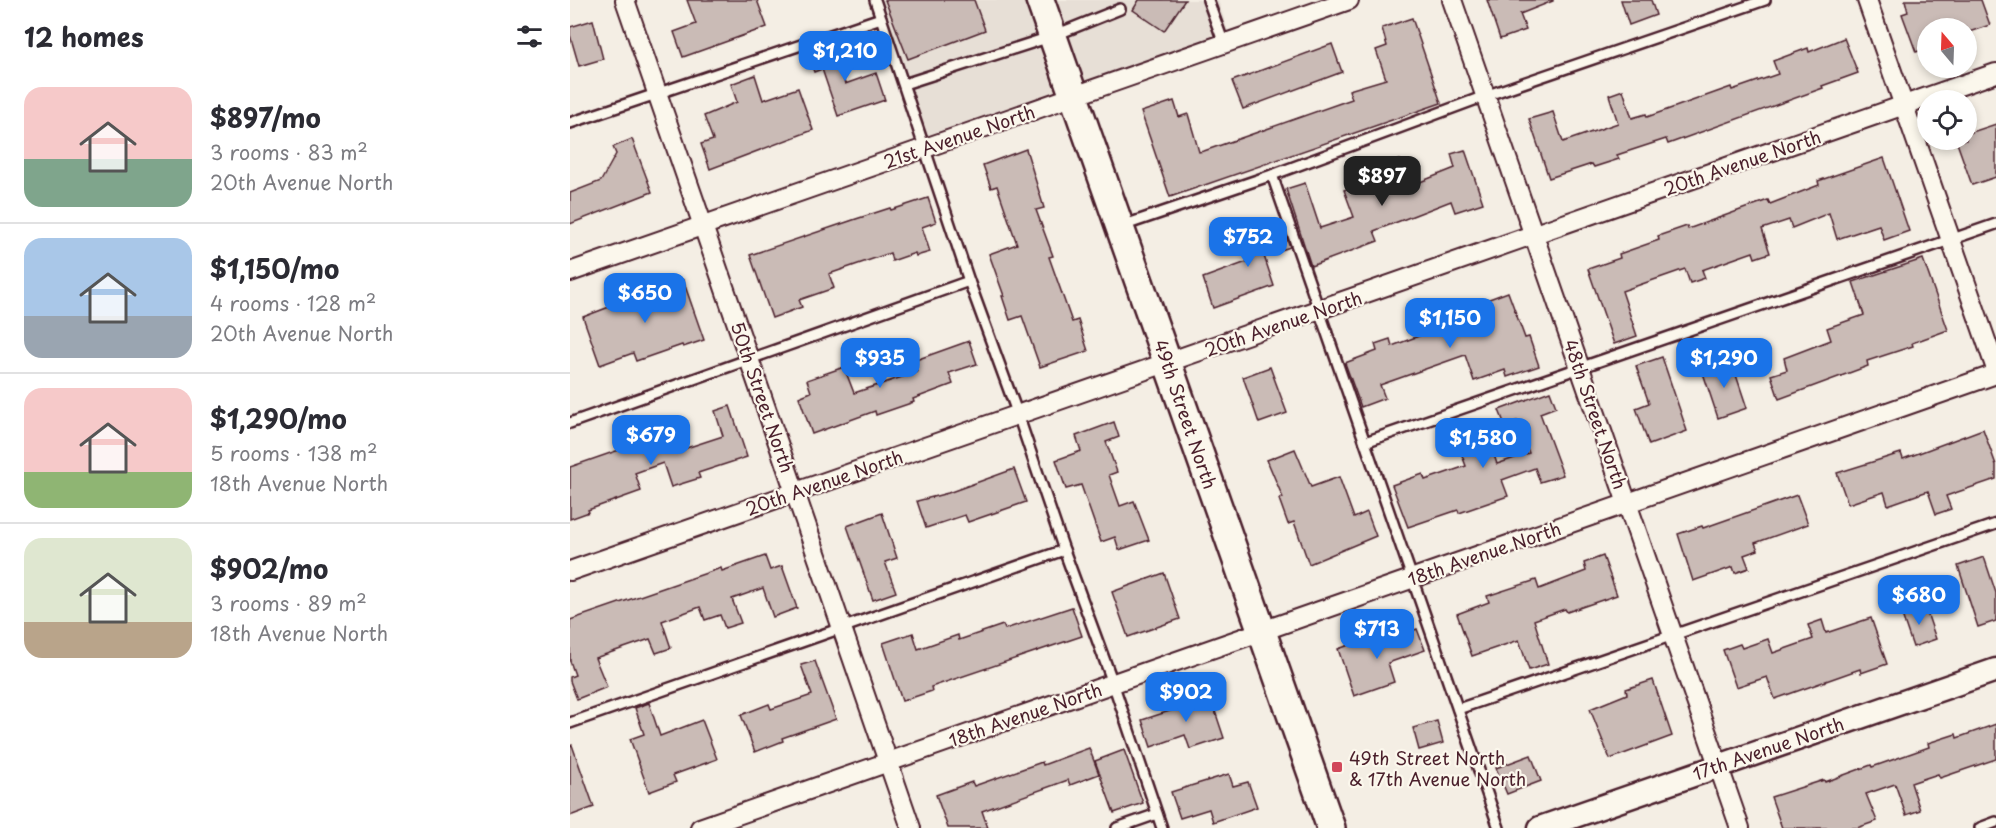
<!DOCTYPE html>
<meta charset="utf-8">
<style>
:root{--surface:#fff;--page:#f2f2f3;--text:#2b2b33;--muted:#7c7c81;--line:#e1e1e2;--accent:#1a73e8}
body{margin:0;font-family:"Playpen Sans",sans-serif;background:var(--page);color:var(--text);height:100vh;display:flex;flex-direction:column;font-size:22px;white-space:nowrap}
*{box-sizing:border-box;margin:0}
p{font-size:20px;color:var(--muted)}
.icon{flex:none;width:33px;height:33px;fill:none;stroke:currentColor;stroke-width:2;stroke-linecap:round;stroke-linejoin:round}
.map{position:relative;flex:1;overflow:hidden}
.details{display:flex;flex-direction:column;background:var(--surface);width:570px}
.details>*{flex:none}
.needle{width:39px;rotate:341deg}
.buttons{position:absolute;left:1347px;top:18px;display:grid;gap:12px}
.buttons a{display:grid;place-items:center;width:60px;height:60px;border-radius:50%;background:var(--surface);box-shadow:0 3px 9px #0003;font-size:30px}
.price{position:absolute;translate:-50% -51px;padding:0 14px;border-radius:12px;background:var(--accent);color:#fff;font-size:20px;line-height:39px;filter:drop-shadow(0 2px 3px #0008)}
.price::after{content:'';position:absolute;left:50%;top:36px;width:18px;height:14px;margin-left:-9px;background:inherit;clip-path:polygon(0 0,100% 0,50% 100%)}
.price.active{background:#222;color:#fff}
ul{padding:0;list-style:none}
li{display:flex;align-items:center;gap:18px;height:150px;padding:0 24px}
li+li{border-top:2px solid var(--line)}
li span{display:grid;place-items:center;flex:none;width:168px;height:120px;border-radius:18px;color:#555}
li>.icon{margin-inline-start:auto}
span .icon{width:72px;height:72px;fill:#fffc;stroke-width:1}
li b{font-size:26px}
h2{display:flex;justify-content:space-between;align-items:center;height:72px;padding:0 24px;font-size:26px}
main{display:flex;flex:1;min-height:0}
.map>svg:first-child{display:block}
.built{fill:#e7dfd6}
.building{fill:#cabbb6;stroke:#4a1f2b;stroke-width:1.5}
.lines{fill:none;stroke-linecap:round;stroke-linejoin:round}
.service-casing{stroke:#4a1f2b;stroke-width:14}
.minor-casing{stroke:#4a1f2b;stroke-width:22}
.tertiary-casing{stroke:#4a1f2b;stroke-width:27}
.secondary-casing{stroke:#4a1f2b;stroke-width:32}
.service{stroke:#fbf7ec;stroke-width:9}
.minor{stroke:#fbf7ec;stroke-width:18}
.tertiary{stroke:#fbf7ec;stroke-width:22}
.secondary{stroke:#fbf7ec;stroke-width:27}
.poi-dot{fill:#d1495b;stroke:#fbf7ec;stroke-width:2}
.labels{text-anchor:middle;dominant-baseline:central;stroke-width:4.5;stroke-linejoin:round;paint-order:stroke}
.street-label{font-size:18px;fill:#4a1f2b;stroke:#fbf7ec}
.poi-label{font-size:18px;fill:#4a1f2b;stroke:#fbf7ec;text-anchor:start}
</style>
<main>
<section class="details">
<h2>12 homes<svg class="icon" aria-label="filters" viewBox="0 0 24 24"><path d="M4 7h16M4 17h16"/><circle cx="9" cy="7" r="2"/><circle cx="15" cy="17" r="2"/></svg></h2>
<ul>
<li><span style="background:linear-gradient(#f6c9c9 60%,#7fa58c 0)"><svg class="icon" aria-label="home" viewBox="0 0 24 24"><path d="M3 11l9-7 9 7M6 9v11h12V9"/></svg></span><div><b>$897/mo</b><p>3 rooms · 83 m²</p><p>20th Avenue North</p></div></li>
<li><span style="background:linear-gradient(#a9c7e8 65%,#9aa5b1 0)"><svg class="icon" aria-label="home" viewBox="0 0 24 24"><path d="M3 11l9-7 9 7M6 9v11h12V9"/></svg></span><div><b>$1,150/mo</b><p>4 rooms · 128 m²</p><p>20th Avenue North</p></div></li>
<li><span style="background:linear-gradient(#f6c9c9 70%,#8fb573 0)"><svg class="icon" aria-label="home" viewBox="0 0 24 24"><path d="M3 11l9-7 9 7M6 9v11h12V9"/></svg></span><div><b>$1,290/mo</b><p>5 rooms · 138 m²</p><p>18th Avenue North</p></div></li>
<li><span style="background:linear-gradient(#dfe7d0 70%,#b9a48a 0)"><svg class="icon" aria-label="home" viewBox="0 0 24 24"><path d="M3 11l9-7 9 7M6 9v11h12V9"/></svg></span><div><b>$902/mo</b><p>3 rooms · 89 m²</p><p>18th Avenue North</p></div></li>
</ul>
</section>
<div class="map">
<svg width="1426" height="828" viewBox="0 0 1426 828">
<rect width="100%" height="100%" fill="#f4eee4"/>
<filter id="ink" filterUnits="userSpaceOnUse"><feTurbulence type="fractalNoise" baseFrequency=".0167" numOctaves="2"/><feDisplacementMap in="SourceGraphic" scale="12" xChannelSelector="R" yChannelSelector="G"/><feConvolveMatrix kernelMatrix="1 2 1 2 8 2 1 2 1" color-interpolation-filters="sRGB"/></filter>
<g filter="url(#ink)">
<g class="built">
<path d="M 300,0 L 460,0 L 491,89 L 347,139 Z"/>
<path d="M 480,0 L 648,0 L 658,31 L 509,83 Z"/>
</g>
<g class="building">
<path d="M 117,0 L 187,0 L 197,27 L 113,57 L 104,32 L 126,24 Z"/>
<path d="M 315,0 L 404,0 L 415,30 L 338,59 Z"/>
<path d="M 569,0 L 615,0 L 594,31 L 563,10 Z"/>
<path d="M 917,0 L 983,0 L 983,1 L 950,14 L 956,30 L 930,39 Z"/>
<path d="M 1051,0 L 1081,0 L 1086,15 L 1059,25 Z"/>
<path d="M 1335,0 L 1411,0 L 1420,25 L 1396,33 L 1396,28 L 1358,28 L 1358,48 L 1346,52 L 1332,14 L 1338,12 Z"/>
<path d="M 842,18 L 871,103 L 600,197 L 571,112 L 604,101 L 609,117 L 618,114 L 629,152 L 634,151 L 782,99 L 779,90 L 816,79 L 806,50 L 817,46 L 812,28 Z"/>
<path d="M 23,20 L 33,59 L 9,66 L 0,35 L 0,27 Z"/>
<path d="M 1274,38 L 1288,73 L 1252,86 L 1253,88 L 1098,144 L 1096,139 L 1047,155 L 1049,159 L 1024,167 L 1022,164 L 979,178 L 959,119 L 983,112 L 993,142 L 1048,123 L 1039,95 L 1053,90 L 1062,118 L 1076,114 L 1077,117 L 1161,87 L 1162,90 L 1208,74 L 1203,61 L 1238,48 L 1239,52 Z"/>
<path d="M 262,42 L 275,84 L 306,73 L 315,100 L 268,116 L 252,69 L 244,72 L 236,50 Z"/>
<path d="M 762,44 L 772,72 L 673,109 L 662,81 Z"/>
<path d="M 185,75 L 193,100 L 228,88 L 243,130 L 140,169 L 131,144 L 143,140 L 134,116 L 167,102 L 161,84 Z"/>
<path d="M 1426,124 L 1426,177 L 1402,185 L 1386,140 L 1396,140 L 1396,134 Z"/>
<path d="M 62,139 L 82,192 L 0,224 L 0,193 L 31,181 L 46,154 L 43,147 Z"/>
<path d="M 456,149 L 474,208 L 466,210 L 483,256 L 479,257 L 502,322 L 508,320 L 518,351 L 470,367 L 452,316 L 440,320 L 432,296 L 434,296 L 419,254 L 447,244 L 427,186 L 421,188 L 413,165 Z"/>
<path d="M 895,150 L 913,203 L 885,212 L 881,201 L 804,231 L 808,241 L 741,266 L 716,189 L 735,183 L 750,228 L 784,217 L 774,190 L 809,178 L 805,169 L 830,160 L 840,186 L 885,168 L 881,154 Z"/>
<path d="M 1314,158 L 1339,231 L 1314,240 L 1309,225 L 1267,239 L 1259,213 L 1222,228 L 1219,220 L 1192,229 L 1200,253 L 1185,258 L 1183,252 L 1132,270 L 1135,278 L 1120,283 L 1115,269 L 1052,291 L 1067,336 L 1044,344 L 1018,269 L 1050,258 L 1049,254 L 1089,240 L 1088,236 L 1117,226 L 1118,229 L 1198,200 L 1200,204 L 1249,185 L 1248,181 Z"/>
<path d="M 358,198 L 366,222 L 352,227 L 360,252 L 346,256 L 345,253 L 322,261 L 320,253 L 259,274 L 264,288 L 229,300 L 232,307 L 202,318 L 180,255 L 283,220 L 320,208 L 321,210 Z"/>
<path d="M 711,221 L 720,247 L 694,256 L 704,286 L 643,308 L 633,278 L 682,260 L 673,235 Z"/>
<path d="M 1353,259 L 1378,330 L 1342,343 L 1343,346 L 1297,361 L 1298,366 L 1209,399 L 1201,375 L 1217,370 L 1214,358 L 1261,340 L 1257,328 L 1294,315 L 1283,282 Z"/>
<path d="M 113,280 L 134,340 L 113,347 L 112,345 L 66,361 L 63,353 L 30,365 L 13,317 L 47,304 L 45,300 L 76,290 L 77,293 Z"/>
<path d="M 938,292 L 955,338 L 959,337 L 969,366 L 937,377 L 935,370 L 904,381 L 895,355 L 810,385 L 815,398 L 791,407 L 775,363 L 807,351 L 805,344 L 820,339 L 822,346 L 862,331 L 859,325 L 896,311 L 895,308 Z"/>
<path d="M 399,341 L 407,364 L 379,373 L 383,384 L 343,399 L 344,402 L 306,415 L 305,411 L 242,434 L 229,397 L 241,392 L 237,380 L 274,367 L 284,393 L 347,372 L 343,361 Z"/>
<path d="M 1092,357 L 1117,431 L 1079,445 L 1066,408 L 1079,403 L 1066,366 Z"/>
<path d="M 1161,360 L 1177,408 L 1148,418 L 1132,370 Z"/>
<path d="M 700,367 L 717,413 L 689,423 L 673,377 Z"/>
<path d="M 980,391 L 986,407 L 970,413 L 993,475 L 970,482 L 965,468 L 932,480 L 938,496 L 889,513 L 888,510 L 838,527 L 822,485 L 853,474 L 855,480 L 896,466 L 890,450 L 919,440 L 927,464 L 959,453 L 947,421 L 935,425 L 929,410 Z"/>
<path d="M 160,406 L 177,457 L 128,473 L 130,478 L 101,487 L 93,463 L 65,473 L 71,491 L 18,510 L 19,512 L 0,519 L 0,467 L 98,433 L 104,452 L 153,436 L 145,411 Z"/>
<path d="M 544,422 L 549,437 L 536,442 L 547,472 L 539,475 L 550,506 L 564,501 L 579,540 L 549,550 L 545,537 L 531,542 L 511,485 L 496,489 L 486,460 L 511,451 L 506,436 Z"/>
<path d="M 1413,429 L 1426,465 L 1426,479 L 1376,496 L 1381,509 L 1366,514 L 1358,491 L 1318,505 L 1314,492 L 1278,504 L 1267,473 L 1331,453 L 1333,459 Z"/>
<path d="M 725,449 L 741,487 L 769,477 L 784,518 L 797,512 L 806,536 L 739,564 L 724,522 L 718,524 L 709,499 L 713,498 L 697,460 Z"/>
<path d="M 444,469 L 456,502 L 398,522 L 395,515 L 356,528 L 347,501 L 378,493 Z"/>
<path d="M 1227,495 L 1238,524 L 1185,543 L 1188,550 L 1174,555 L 1179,568 L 1165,573 L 1163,567 L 1123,581 L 1108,534 L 1132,526 L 1133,528 Z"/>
<path d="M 312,513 L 327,558 L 315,562 L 326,592 L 303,600 L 277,526 Z"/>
<path d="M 195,556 L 200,570 L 212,566 L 227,608 L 203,617 L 193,588 L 162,599 L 171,623 L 155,628 L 150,615 L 135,620 L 130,607 L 92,621 L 101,648 L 86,653 L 80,639 L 25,658 L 37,687 L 7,699 L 0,681 L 0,677 L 5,675 L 0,661 L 0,620 L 151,568 L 152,571 Z"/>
<path d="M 1033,556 L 1047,595 L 997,612 L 995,609 L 964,620 L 978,664 L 959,670 L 949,640 L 902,656 L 887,614 L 919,602 L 917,596 L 966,580 L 969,589 L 1016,571 L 1014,563 Z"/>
<path d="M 1414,557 L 1426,593 L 1426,621 L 1408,627 L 1388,566 Z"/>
<path d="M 594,573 L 610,619 L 558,637 L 542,592 Z"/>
<path d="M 1354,604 L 1366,639 L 1343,647 L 1331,612 Z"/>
<path d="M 502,607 L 512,636 L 361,687 L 362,691 L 332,701 L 313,643 L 343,633 L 348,649 L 388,635 L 389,640 L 433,625 L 435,629 Z"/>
<path d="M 1301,618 L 1317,664 L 1291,673 L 1290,669 L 1205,699 L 1197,677 L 1166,687 L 1153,650 L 1170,644 L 1172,648 L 1198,639 L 1203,653 L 1243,639 L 1238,625 L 1252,620 L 1256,633 Z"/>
<path d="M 847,629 L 855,650 L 818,663 L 824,682 L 784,696 L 768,649 L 808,635 L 811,643 Z"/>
<path d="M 245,661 L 266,719 L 212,738 L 213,741 L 185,752 L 171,715 L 199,704 L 201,709 L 242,695 L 231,665 Z"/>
<path d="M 1083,680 L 1102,736 L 1040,759 L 1020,709 L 1057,694 L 1056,689 Z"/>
<path d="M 638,690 L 654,738 L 620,749 L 615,735 L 581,747 L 572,720 L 618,705 L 616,698 Z"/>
<path d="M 79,703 L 90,736 L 132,720 L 147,759 L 103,775 L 106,782 L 79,792 L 60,739 L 74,734 L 65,708 Z"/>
<path d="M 867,721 L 873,743 L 849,750 L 843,728 Z"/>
<path d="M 1426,724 L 1426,759 L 1370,778 L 1368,774 L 1341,783 L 1350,810 L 1336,815 L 1325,784 L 1296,794 L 1307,821 L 1287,828 L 1212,828 L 1201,797 L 1254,780 L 1255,782 L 1301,765 L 1302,767 L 1359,747 L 1358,743 L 1386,734 L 1387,738 Z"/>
<path d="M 2,745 L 24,807 L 0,816 L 0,746 Z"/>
<path d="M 519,748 L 529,774 L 500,785 L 498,780 L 412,811 L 418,828 L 378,828 L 366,795 L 402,782 L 404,786 L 472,762 L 473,765 Z"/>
<path d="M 554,750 L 573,803 L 544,813 L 525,761 Z"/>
<path d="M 961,755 L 971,781 L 937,794 L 926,768 Z"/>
<path d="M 659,774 L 663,786 L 678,782 L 687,807 L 643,822 L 639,809 L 610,818 L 601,792 Z"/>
</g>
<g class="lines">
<g class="service-casing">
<g id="service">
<path d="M 305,0 L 399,281 L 448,415 L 494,550"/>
<path d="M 638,0 L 654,44"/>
<path d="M 334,84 L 483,36 L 550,9"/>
<path d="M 0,123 L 311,18"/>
<path d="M 702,175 L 929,828"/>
<path d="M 552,226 L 702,175 L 915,96 L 1195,0"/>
<path d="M 0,423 L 399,281"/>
<path d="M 795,442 L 1426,224"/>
<path d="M 888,709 L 1426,524"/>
<path d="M 0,723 L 494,550 L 543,683 L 592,828"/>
<path d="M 547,828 L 587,814"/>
<path d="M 1410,828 L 1426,822"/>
</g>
</g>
<g class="minor-casing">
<g id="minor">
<path d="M 55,0 L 341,828"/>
<path d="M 882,0 L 1170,828"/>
<path d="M 1297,0 L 1426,369"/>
<path d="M 0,272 L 779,0"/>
<path d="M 0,571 L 1426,73"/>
<path d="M 130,828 L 1426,374"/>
</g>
</g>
<g class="tertiary-casing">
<path id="tertiary" d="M 970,828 L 1426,670"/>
</g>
<g class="secondary-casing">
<path id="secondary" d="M 470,0 L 761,828"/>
</g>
<use href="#service" class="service"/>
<use href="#minor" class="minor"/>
<use href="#tertiary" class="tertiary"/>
<use href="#secondary" class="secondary"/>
</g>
</g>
<rect class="poi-dot" x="761" y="761" width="12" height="12" rx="3"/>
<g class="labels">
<g class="street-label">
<text transform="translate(389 136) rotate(-19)">21st Avenue North</text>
<text transform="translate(1172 162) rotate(-19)">20th Avenue North</text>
<text transform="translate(713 323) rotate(-19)">20th Avenue North</text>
<text transform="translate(193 397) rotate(71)">50th Street North</text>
<text transform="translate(616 414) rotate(71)">49th Street North</text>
<text transform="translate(1026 414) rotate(71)">48th Street North</text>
<text transform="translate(254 482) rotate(-19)">20th Avenue North</text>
<text transform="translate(914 553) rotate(-19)">18th Avenue North</text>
<text transform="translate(455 714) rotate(-19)">18th Avenue North</text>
<text transform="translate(1198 748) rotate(-19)">17th Avenue North</text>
</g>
<g class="poi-label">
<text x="779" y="757">49th Street North<tspan x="779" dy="21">&amp; 17th Avenue North</tspan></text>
</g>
</g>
</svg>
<div class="buttons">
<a><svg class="needle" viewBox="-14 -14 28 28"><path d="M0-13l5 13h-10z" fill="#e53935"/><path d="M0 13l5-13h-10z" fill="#7c7c81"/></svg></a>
<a><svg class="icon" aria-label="locate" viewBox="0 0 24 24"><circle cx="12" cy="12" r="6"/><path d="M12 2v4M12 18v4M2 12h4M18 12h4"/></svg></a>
</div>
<b class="price" style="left:275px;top:82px">$1,210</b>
<b class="price active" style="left:812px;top:207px">$897</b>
<b class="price" style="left:678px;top:268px">$752</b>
<b class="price" style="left:75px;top:324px">$650</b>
<b class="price" style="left:880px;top:349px">$1,150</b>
<b class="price" style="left:310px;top:389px">$935</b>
<b class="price" style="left:1154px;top:389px">$1,290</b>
<b class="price" style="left:81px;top:466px">$679</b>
<b class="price" style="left:913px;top:469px">$1,580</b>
<b class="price" style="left:1349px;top:626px">$680</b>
<b class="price" style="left:807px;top:660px">$713</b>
<b class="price" style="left:616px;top:723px">$902</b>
</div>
</main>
